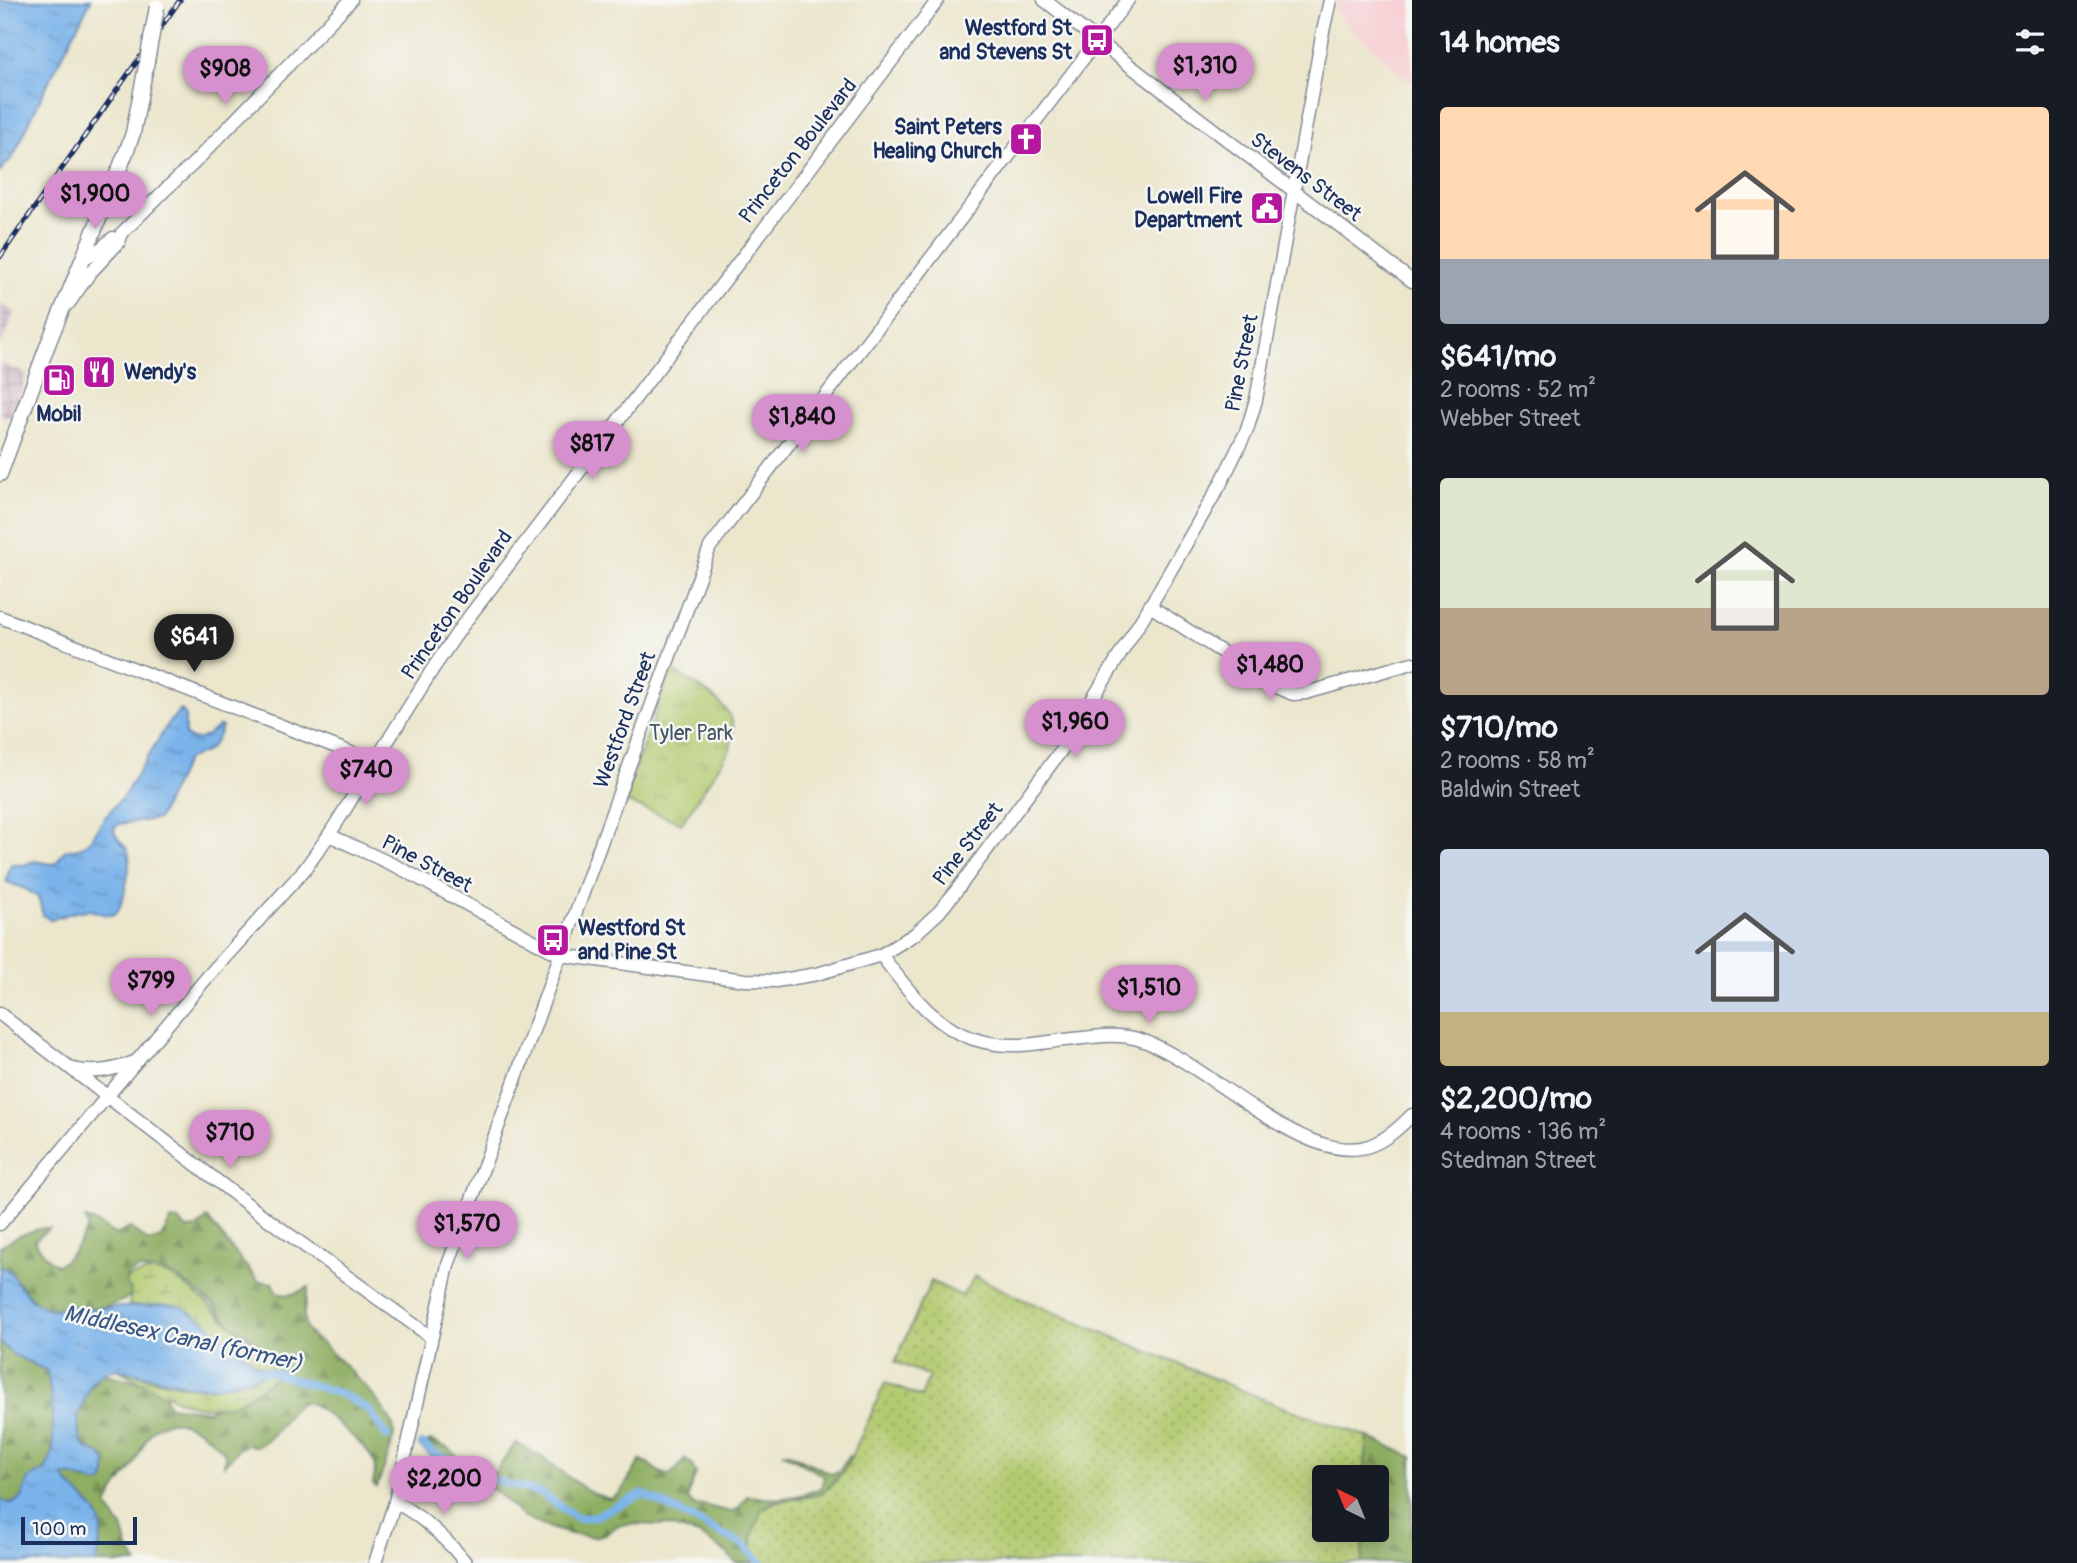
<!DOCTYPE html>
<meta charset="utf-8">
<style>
:root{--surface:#171b24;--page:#242831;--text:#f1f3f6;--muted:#9ea1a6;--accent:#d690ce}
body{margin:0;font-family:Pangolin,sans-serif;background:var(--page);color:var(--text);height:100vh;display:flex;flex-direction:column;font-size:26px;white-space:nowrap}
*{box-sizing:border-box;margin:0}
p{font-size:23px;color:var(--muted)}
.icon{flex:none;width:38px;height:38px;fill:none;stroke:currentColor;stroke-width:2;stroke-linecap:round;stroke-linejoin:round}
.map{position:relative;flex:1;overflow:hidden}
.drawer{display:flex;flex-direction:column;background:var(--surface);width:665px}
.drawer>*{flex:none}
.needle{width:46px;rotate:317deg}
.controls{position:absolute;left:1312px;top:1465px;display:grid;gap:14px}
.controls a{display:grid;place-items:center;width:77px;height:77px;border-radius:7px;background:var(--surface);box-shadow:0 4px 18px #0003;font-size:35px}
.scale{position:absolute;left:21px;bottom:18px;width:116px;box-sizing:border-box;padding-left:7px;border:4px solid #1b2f5e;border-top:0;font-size:19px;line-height:24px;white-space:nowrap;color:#1b2f5e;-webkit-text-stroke:5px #f6f6f2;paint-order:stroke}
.price{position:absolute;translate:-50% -60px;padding:0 16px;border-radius:24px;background:var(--accent);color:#111;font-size:23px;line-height:46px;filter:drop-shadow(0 2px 4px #0008)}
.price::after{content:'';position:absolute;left:50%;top:42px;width:21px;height:16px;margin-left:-10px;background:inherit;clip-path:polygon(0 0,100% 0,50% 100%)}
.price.on{background:#222;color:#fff}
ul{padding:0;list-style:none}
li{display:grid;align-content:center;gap:14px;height:371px;padding:0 28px}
li span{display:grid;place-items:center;height:217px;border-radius:7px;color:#555}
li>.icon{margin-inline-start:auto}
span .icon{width:126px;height:126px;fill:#fffc;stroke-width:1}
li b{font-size:30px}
h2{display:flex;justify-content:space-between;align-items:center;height:84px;padding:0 28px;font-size:30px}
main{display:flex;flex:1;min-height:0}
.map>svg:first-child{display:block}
.built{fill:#f7cfd4}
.industrial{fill:url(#industrial-grid)}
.grass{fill:url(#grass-dots);stroke:#677c66;stroke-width:2}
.forest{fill:url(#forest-firs);stroke:#546e60;stroke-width:2}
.wetland{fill:url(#wetland-marsh);stroke:#677c66;stroke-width:2}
.park{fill:url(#park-tufts);stroke:#677c66;stroke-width:2}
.water{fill:url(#water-ripples);stroke:#4a71a4;stroke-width:2}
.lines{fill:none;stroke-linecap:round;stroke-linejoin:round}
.canal{stroke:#7ab3ea;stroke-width:8}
.tertiary-casing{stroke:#838a95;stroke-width:15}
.secondary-casing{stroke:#838a95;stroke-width:15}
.primary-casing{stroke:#838a95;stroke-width:17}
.tertiary{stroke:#fff;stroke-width:12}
.secondary{stroke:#fff;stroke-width:12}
.primary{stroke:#fff;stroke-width:14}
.rail-casing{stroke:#1b2f5e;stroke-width:5}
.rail{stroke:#f6f6f2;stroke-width:2.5;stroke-dasharray:8;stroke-linecap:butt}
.primary-bridge-casing{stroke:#838a95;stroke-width:17;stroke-linecap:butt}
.primary-bridge{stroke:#fff;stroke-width:14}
.labels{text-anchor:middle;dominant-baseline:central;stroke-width:5;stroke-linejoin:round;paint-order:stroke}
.poi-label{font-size:21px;font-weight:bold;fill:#1b2f5e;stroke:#f6f6f2;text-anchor:end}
.street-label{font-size:21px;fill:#1b2f5e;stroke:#f6f6f2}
.park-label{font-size:21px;fill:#415662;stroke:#f6f6f2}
.water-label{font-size:23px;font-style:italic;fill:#385788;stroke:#f6f6f2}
</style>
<main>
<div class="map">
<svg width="1412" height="1563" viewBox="0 0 1412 1563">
<defs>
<pattern id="industrial-grid" width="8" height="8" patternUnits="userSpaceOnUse" patternTransform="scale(1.75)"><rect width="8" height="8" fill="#d2bdc8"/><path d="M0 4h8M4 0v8" fill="none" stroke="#aa9aa6"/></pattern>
<pattern id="grass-dots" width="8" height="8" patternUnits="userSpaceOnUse" patternTransform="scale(1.75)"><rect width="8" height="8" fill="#b3ca6f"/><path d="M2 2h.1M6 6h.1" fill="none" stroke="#91a45e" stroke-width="1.8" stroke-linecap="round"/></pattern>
<pattern id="forest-firs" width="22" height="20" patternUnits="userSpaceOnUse" patternTransform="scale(1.75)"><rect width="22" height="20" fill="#8eae62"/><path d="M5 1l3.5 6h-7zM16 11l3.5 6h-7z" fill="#738e54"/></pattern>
<pattern id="wetland-marsh" width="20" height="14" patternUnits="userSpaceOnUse" patternTransform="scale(1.75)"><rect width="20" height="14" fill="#b3ca6f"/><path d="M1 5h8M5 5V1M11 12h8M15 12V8" fill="none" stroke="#91a45e"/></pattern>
<pattern id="park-tufts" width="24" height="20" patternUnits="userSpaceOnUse" patternTransform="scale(1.75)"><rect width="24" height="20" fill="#b3ca6f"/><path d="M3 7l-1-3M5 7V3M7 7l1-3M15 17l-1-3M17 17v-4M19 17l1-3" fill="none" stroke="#91a45e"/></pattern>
<pattern id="water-ripples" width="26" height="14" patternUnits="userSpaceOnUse" patternTransform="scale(1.75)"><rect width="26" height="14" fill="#7ab3ea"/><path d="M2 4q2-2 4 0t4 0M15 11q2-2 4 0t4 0" fill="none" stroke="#6392c1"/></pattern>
</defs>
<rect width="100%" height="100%" fill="#f6f6f2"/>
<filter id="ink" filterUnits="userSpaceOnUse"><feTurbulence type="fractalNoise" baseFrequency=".0143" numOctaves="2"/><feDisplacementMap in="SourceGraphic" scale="14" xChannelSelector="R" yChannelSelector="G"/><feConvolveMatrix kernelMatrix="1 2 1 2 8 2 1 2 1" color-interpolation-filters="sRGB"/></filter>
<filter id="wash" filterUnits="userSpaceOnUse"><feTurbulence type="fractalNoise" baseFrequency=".00686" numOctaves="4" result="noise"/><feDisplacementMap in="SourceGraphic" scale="28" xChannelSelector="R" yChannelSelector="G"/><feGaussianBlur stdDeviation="1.57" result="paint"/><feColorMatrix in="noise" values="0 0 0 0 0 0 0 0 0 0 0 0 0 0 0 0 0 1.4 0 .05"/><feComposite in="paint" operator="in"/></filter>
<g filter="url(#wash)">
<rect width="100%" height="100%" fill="#ebe6cc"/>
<path class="built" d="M 1337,0 L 1412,0 L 1412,84 L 1334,12 Z"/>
<g class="industrial">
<path d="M 0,304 L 15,312 L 0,347 Z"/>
<path d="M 0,363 L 27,374 L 12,418 L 0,414 Z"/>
</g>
<path class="grass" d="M 975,1276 L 1017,1297 L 1280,1406 L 1368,1437 L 1364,1477 L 1325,1477 L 1325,1530 L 1363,1530 L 1362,1563 L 752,1563 L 752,1536 L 762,1509 C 783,1497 798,1501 819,1494 C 844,1486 873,1408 885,1383 L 921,1397 L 929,1376 L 895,1362 L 931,1281 L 962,1296 Z"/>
<g class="forest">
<path d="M 207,1218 L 258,1281 L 272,1283 C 278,1302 296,1294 309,1287 C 306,1299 302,1311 305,1324 C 307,1335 315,1338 322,1344 C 339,1359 392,1409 394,1431 C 395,1443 381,1474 377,1487 L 373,1484 C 375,1476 376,1470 374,1462 C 370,1449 325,1411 312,1404 C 309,1403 305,1402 301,1402 C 284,1415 276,1439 255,1447 L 248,1444 L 240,1448 L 224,1465 L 225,1453 C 210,1435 178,1410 155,1428 C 145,1437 140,1454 133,1466 C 124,1479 111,1492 107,1507 L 122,1527 L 128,1548 L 137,1563 L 97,1563 C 98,1554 103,1532 101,1524 C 97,1509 71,1490 63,1475 L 71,1475 L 103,1483 C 116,1447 90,1459 82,1442 C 71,1420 86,1388 102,1373 L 140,1383 L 171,1386 L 165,1399 L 169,1406 L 208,1411 L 271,1381 L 278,1365 L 276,1358 L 264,1347 L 228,1322 L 214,1305 L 199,1293 L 179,1279 L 168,1274 L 138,1269 L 126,1276 L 132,1284 L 133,1294 C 122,1303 102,1309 87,1309 C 81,1309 76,1307 70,1306 C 57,1305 54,1315 39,1304 C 23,1293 16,1275 0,1266 L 0,1246 C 15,1238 32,1228 49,1228 L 34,1241 L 49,1260 L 58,1265 C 73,1255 80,1243 88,1227 L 85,1219 L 93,1221 L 116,1235 L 130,1228 L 149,1242 L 161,1238 L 171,1220 L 179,1221 L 187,1229 L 197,1228 Z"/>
<path d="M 0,1342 L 12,1354 L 46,1370 C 51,1383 55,1440 52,1455 C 50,1460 47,1466 45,1471 L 34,1475 L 22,1498 L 11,1504 L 0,1500 Z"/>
<path d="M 1368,1437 L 1412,1457 L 1412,1563 L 1362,1563 L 1363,1530 L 1377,1530 L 1377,1477 L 1364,1477 Z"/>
<path d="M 431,1441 L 450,1449 L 463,1463 L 494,1473 L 516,1443 C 527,1449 539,1455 549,1462 C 569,1476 587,1495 611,1499 L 620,1493 L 641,1460 C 654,1464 652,1472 669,1475 L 677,1469 L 685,1458 L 691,1463 L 696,1474 L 689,1491 L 688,1499 L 695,1506 L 703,1505 L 731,1512 L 738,1509 L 747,1496 C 753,1496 758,1497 764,1498 C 782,1500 805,1495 821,1488 L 824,1476 L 782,1452 L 789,1453 L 832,1474 L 841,1469 L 848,1456 L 851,1457 L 844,1471 L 822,1494 L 775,1501 L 762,1509 L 752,1536 L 752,1563 L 736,1563 L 727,1553 L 699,1535 L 666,1525 L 629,1524 L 618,1525 L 608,1533 L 594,1537 L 570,1534 L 544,1526 L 525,1518 L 492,1489 L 460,1480 L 447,1473 L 439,1463 L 419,1446 L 423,1442 L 427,1443 Z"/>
</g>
<path class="wetland" d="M 154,1271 L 174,1277 L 205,1301 L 228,1323 L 279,1362 L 281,1373 C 268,1382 254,1394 239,1401 C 197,1421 154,1388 117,1369 C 148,1377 184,1390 216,1387 C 234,1385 253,1379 270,1372 L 253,1362 L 221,1337 L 163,1305 L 129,1306 L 131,1292 L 125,1281 L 132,1276 Z"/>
<path class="park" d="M 671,670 C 689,681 726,700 732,721 C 735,730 732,740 730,749 L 682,823 L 623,801 Z"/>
<g class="water">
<path d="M 0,0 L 91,0 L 44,91 L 14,155 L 0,172 Z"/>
<path d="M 181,710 L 185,714 L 185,735 C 200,747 207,733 220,726 L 222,727 C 219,737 212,749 203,753 C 196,756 192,755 186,761 L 158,819 L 119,824 L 114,828 C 114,839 124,842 128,851 C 132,861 124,909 114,914 C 105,918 97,910 88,910 C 76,910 61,917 50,920 L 43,915 L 38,897 L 25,889 L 7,882 L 6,880 L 11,864 L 24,865 L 34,861 L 53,864 L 57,862 L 64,851 L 82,847 L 92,838 L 104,818 L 125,794 L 169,722 Z"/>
<path d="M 0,1266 L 11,1272 L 18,1284 L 31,1299 L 43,1307 L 54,1310 L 65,1306 L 83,1309 L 163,1305 L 180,1306 L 203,1320 L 253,1362 L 271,1372 L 215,1387 L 193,1386 L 117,1369 L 102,1373 L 92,1382 L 79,1413 L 78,1430 L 82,1444 L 88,1449 L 99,1453 L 106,1461 L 106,1474 L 103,1483 C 89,1485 77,1474 63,1475 C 71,1491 99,1507 101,1524 C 102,1536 98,1551 97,1563 L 0,1563 L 0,1500 L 11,1504 L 22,1498 C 26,1480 28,1477 45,1471 C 47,1466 50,1460 52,1455 C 55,1440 51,1383 46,1370 L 12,1354 L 0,1342 Z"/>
</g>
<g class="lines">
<g class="canal">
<path d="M 261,1371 L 271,1372 L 341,1394 L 368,1409 L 387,1436"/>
<path d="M 422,1444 L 432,1452 L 490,1479 L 541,1493 L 577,1518 L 593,1517 L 643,1494 L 744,1545 L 761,1563"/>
</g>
</g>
</g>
<g filter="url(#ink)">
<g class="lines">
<g class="tertiary-casing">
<g id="tertiary">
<path d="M 1150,606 L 1278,688 L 1293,694 L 1306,693 L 1412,663"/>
<path d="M 0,617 L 375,762"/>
<path d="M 329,835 L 434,667 L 462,626 L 938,0"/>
<path d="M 560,955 L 745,980 L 776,981 L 817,974 L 881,955 L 915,934 L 939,912 L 956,891 L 1060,752 L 1150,606 L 1221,483 L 1247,430 L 1256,400 L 1322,36 L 1330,0"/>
<path d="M 881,955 C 917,1001 945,1044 1011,1045 C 1028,1046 1046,1042 1064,1040 C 1088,1038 1113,1032 1138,1039 C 1205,1059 1303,1168 1369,1146 C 1386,1140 1399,1128 1412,1115"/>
<path d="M 0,1014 L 255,1210 L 431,1337"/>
<path d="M 73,1069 C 97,1074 114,1070 137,1061"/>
</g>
</g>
<g class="secondary-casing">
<g id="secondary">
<path d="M 1044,0 L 1412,281"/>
<path d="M 81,260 L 99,250 L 113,238"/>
<path d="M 69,303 L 89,274 L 119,242 L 122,233 L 165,190 L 193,164 L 351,0"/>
<path d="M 0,1224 L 209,975 L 305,869 L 329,835 L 400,868 L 560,955"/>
<path d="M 395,1502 C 423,1517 446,1538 466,1563"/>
<path d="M 375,1563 L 395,1502 L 448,1265 L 618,796 L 710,547 L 1128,0"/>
</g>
</g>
<g class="primary-casing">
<path id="primary" d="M 0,474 L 48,344 L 127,150 L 133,133 L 147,61"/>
</g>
<use href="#tertiary" class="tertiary"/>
<use href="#secondary" class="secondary"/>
<use href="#primary" class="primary"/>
<g class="rail-casing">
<path id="rail" d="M 0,257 L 180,0"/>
</g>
<use href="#rail" class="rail"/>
<g class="primary-bridge-casing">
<path id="primary-bridge" d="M 147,61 L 157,7"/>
</g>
<use href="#primary-bridge" class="primary-bridge"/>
</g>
</g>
<defs>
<g id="bus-square" transform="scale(1.75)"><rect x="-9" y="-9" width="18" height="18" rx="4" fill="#b5179e" stroke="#f6f6f2"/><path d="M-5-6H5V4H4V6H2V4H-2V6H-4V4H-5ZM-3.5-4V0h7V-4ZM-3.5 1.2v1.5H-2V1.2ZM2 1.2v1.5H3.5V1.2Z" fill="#fff"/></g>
<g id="church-square" transform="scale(1.75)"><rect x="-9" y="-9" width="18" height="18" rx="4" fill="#b5179e" stroke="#f6f6f2"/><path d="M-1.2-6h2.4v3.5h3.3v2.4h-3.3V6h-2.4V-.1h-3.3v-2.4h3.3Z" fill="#fff"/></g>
<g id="civic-square" transform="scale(1.75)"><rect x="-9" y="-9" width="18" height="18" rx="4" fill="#b5179e" stroke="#f6f6f2"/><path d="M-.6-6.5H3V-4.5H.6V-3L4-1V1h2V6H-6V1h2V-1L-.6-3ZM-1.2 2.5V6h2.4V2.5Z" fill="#fff"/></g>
<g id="restaurant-square" transform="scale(1.75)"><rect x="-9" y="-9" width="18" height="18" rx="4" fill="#b5179e" stroke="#f6f6f2"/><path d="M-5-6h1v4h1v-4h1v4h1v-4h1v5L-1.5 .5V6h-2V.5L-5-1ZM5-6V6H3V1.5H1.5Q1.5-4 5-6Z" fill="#fff"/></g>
<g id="fuel-square" transform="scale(1.75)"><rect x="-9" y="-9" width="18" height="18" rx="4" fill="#b5179e" stroke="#f6f6f2"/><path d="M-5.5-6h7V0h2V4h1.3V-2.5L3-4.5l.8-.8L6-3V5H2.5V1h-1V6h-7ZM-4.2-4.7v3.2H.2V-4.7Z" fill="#fff"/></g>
</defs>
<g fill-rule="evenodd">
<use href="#bus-square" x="1097" y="40"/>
<use href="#church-square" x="1026" y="139"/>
<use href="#civic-square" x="1267" y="208"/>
<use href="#restaurant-square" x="99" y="372"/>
<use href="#fuel-square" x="59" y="380"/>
<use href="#bus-square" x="553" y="940"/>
</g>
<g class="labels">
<g class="poi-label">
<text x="1072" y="28">Westford St<tspan x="1072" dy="24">and Stevens St</tspan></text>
<text x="1002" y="127">Saint Peters<tspan x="1002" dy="24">Healing Church</tspan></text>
<text x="1242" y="196">Lowell Fire<tspan x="1242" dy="24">Department</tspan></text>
<text x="124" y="372" text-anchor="start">Wendy's</text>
<text x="59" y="414" text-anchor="middle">Mobil</text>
<text x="578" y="928" text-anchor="start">Westford St<tspan x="578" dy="24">and Pine St</tspan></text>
</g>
<g class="street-label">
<text transform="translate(798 151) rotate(-52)">Princeton Boulevard</text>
<text transform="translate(1306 177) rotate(37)">Stevens Street</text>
<text transform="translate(1242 363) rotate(-79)">Pine Street</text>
<text transform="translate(457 605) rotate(-55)">Princeton Boulevard</text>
<text transform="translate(625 720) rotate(-70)">Westford Street</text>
<text transform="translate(968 844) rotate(-52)">Pine Street</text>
<text transform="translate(427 864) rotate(28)">Pine Street</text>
</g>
<g class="park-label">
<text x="691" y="733">Tyler Park</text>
</g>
<g class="water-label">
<text transform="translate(183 1338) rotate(12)">MIddlesex Canal (former)</text>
</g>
</g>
</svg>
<div class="controls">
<a><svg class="needle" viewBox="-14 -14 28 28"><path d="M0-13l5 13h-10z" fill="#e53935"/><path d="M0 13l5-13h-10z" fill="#9ea1a6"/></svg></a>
</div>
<div class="scale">100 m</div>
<b class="price" style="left:1205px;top:103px">$1,310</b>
<b class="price" style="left:225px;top:106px">$908</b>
<b class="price" style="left:95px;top:231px">$1,900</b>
<b class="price" style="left:802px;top:454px">$1,840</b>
<b class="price" style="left:592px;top:481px">$817</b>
<b class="price on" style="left:194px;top:674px">$641</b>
<b class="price" style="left:1270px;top:702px">$1,480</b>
<b class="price" style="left:1075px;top:759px">$1,960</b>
<b class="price" style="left:366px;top:807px">$740</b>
<b class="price" style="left:151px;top:1018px">$799</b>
<b class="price" style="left:1149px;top:1025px">$1,510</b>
<b class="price" style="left:230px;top:1170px">$710</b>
<b class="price" style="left:467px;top:1261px">$1,570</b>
<b class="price" style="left:444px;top:1516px">$2,200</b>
</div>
<section class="drawer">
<h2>14 homes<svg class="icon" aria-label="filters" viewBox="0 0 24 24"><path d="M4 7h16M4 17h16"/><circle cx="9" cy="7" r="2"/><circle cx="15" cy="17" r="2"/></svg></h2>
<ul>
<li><span style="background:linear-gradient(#ffd9b3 70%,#9aa5b1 0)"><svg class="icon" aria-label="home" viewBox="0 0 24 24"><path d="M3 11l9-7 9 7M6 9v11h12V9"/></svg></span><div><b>$641/mo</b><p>2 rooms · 52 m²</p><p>Webber Street</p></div></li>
<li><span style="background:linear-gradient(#dfe7d0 60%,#b9a48a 0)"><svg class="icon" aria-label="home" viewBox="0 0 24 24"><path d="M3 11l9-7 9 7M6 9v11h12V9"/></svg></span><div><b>$710/mo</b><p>2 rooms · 58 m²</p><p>Baldwin Street</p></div></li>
<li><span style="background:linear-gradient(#c9d6e8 75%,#c2b280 0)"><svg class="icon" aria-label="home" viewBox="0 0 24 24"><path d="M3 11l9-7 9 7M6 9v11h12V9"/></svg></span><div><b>$2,200/mo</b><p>4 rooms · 136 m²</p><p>Stedman Street</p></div></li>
</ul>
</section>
</main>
